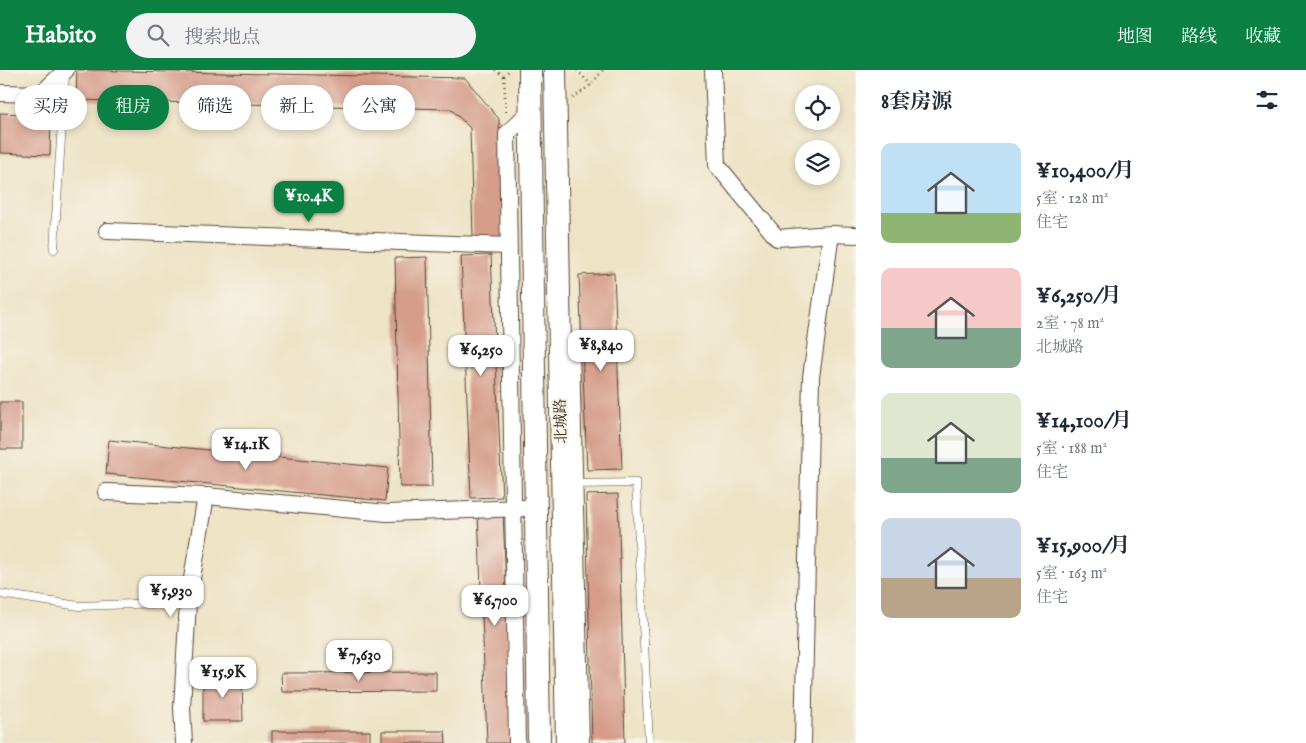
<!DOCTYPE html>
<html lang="zh">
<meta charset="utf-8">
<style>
:root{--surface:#fff;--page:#f2f2f3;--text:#1f2937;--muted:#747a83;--accent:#0b8043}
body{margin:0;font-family:"IM FELL English","Noto Serif SC",serif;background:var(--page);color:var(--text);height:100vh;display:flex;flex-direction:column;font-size:19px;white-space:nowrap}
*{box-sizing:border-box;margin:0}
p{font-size:16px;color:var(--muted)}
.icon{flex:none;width:28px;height:28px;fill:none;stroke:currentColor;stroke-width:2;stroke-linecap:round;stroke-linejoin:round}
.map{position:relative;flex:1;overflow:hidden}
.sheet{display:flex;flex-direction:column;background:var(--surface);width:450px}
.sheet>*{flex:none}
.guide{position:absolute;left:15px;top:15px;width:475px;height:45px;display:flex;gap:10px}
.controls{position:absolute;left:795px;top:15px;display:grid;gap:10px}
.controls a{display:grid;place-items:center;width:45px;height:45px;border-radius:50%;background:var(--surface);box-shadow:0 2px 8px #0003;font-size:25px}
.price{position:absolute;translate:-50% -42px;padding:0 11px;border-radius:10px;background:#fff;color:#222;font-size:16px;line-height:32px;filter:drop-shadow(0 1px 2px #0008)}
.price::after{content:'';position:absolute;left:50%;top:30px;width:15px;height:11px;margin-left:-8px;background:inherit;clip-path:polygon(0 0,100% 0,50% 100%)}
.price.on{background:var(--accent);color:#fff}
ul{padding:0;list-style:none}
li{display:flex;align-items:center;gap:15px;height:125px;padding:0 25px}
li span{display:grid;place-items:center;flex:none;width:140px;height:100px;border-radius:10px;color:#555}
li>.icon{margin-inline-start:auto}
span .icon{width:60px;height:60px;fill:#fffc;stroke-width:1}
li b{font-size:21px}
h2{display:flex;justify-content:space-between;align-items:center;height:60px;padding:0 25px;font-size:21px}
.pill{padding:0 18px;border-radius:22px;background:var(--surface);box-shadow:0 2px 8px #0003;font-size:18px;line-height:45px}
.pill.on{background:var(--accent);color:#fff}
header{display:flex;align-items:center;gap:30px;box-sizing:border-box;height:70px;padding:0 25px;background:var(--accent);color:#fff}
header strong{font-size:24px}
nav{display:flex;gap:28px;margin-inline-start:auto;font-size:18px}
.search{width:350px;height:45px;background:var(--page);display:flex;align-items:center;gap:12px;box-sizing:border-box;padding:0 18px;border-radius:28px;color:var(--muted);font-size:19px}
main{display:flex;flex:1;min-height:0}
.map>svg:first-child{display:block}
.building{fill:#d69d8b}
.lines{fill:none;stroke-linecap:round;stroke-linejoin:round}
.lane-casing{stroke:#564637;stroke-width:9}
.street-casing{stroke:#564637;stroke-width:18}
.secondary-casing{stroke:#564637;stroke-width:24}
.path{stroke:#564637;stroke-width:2.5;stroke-dasharray:1 4;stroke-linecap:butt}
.lane{stroke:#fff;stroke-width:8}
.street{stroke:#fff;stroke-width:16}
.secondary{stroke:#fff;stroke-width:22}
.labels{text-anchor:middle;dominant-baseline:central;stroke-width:4.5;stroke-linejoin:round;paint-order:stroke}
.street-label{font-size:15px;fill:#3b2a1e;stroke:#f7f3e8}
</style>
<header>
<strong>Habito</strong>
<div class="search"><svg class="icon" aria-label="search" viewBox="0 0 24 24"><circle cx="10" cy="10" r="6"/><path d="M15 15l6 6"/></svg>搜索地点</div>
<nav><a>地图</a><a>路线</a><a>收藏</a></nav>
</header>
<main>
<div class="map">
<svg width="856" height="673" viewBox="0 0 856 673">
<rect width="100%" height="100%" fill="#f7f3e8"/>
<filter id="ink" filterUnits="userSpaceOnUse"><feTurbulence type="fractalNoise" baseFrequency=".02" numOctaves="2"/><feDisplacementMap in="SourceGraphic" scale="10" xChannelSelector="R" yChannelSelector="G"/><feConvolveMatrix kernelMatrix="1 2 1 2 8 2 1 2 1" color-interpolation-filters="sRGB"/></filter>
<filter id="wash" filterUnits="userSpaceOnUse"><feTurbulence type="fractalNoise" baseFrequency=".0096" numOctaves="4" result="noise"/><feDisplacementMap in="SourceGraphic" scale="20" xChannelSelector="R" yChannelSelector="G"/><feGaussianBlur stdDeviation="1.12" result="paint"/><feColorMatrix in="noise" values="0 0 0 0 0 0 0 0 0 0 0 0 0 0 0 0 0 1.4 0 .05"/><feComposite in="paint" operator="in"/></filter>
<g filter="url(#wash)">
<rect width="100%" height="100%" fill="#ede3c5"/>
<g id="blocks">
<g class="building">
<path d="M 77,0 L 465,8 L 499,49 L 503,168 L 473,169 L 470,58 L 451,39 L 76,30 Z"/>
<path d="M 0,43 L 51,45 L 50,85 L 0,83 Z"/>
<path d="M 491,185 L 502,427 L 471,428 L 461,186 Z"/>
<path d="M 427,187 L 432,417 L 400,417 L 395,188 Z"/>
<path d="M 614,203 L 622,399 L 587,400 L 579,205 Z"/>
<rect x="0" y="332" width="22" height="47"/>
<path d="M 109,370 L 388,398 L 385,431 L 106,404 Z"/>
<path d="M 618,424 L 625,673 L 592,673 L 586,425 Z"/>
<path d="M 478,441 L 503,441 L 512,673 L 487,673 Z"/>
<path d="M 436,602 L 436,621 L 282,622 L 281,603 Z"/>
<path d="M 242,607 L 243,651 L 203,651 L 203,608 Z"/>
<rect x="272" y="661" width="98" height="12"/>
<path d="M 382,661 L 445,661 L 446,673 L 382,673 Z"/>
</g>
</g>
</g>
<g filter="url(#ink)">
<use href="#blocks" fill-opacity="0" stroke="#564637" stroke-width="1"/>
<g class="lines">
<g class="lane-casing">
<g id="lane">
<path d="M 54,179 L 65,5"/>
<path d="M 575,414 L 636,413 L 649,673"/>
<path d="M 0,524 L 79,536 L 188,532"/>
</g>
</g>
<g class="street-casing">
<g id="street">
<path d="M 713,0 L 717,95 L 777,168 L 831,164 L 856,165"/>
<path d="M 0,23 L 41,24 L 66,0"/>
<path d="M 107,161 L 508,176"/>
<path d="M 571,283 L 581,673"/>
<path d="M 106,422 L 206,426 L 387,443 L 524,438"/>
<path d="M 184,673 L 182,638 L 188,532 L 206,426"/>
<path d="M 517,673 L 507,64 L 530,41"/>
<path d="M 803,673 L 811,307 L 831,164"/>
</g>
</g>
<g class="secondary-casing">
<g id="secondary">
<path d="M 530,0 L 539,673"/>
<path d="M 555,0 L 567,673"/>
</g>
</g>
<g class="path">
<path d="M 495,0 L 504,6"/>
<path d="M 577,0 L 591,15"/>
<path d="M 504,6 L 506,44"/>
<path d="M 504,6 L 510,0"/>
<path d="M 573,28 L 591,15 L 603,0"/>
</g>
<use href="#lane" class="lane"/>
<use href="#street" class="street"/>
<use href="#secondary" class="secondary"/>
</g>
</g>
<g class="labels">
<g class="street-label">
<text transform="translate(561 351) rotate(-91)">北城路</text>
</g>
</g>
</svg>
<div class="controls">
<a><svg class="icon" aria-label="locate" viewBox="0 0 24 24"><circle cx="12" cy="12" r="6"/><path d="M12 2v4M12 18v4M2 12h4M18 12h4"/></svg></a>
<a><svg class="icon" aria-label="layers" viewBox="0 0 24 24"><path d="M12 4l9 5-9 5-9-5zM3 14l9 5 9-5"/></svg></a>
</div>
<b class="price on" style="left:309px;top:153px">¥10.4K</b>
<b class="price" style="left:601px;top:302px">¥8,840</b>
<b class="price" style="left:481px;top:307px">¥6,250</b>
<b class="price" style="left:246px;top:401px">¥14.1K</b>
<b class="price" style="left:171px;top:548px">¥5,930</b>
<b class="price" style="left:495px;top:557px">¥6,700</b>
<b class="price" style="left:359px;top:612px">¥7,630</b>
<b class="price" style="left:223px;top:629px">¥15.9K</b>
<div class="guide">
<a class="pill">买房</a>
<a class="pill on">租房</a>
<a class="pill">筛选</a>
<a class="pill">新上</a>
<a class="pill">公寓</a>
</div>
</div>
<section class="sheet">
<h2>8套房源<svg class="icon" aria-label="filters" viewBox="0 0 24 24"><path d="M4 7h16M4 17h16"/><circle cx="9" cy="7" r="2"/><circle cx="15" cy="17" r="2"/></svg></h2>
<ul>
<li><span style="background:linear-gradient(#bfe0f5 70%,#8fb573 0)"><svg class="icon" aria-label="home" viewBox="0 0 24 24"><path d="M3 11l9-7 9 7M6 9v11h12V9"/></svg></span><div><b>¥10,400/月</b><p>5室 · 128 m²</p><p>住宅</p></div></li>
<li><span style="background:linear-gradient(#f6c9c9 60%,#7fa58c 0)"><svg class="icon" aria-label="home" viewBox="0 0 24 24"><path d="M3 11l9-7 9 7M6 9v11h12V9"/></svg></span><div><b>¥6,250/月</b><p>2室 · 78 m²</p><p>北城路</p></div></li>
<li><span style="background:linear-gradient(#dfe7d0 65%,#7fa58c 0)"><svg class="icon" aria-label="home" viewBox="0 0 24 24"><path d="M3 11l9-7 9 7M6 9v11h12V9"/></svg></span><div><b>¥14,100/月</b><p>5室 · 188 m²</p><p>住宅</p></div></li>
<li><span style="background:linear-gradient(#c9d6e8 60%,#b9a48a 0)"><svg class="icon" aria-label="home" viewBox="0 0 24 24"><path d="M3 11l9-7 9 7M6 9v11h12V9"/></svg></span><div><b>¥15,900/月</b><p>5室 · 163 m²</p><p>住宅</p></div></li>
</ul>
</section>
</main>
